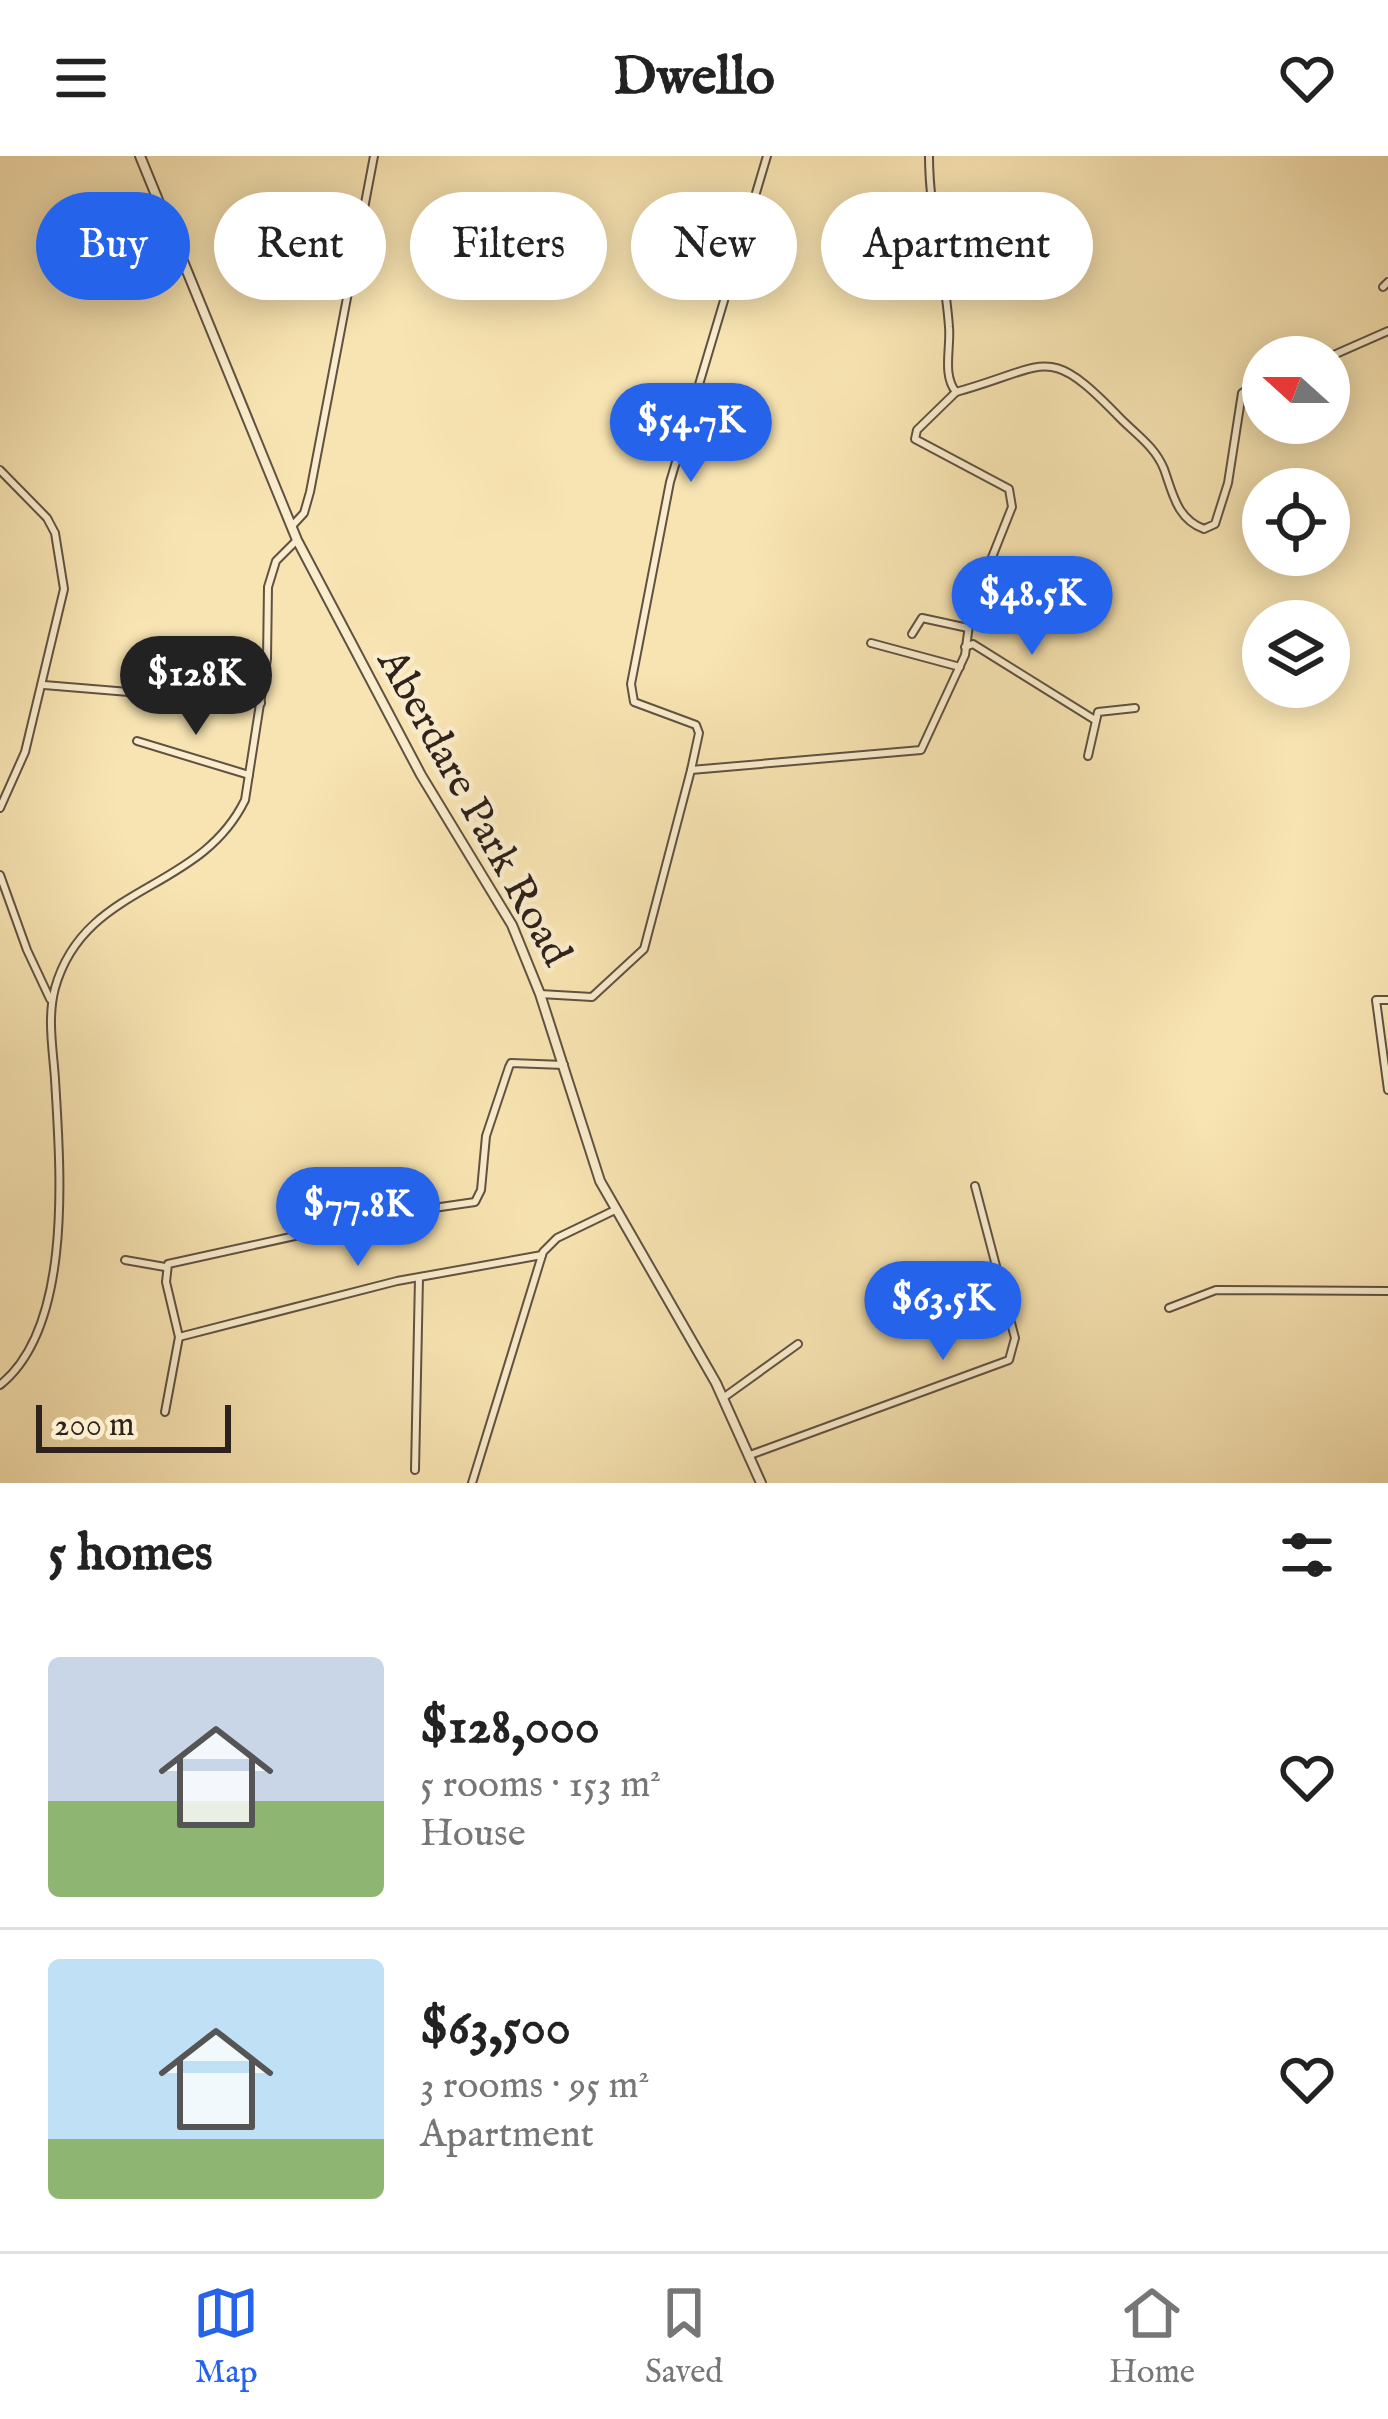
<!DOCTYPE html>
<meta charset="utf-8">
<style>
:root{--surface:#fff;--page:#f6f6f6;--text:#222;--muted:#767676;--line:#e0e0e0;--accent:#2563eb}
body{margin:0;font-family:"IM FELL English",serif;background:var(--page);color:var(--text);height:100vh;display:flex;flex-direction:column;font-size:45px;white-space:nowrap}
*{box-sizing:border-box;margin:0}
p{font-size:39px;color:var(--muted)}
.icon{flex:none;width:66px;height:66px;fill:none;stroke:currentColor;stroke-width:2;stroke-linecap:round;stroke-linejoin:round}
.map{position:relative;height:1327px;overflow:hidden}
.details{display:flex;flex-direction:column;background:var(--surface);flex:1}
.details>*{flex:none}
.top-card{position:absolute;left:36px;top:36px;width:1317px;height:108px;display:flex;gap:24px}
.needle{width:78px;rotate:291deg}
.controls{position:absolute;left:1242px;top:180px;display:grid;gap:24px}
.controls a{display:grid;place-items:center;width:108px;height:108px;border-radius:50%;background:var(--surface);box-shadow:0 6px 30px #0003;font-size:60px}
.scale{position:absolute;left:36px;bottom:30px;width:195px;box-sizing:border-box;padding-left:12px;border:6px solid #2e221c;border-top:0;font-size:33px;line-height:42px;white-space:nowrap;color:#2e221c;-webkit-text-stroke:9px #faedcd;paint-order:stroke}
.price{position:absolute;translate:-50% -102px;padding:0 27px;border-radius:42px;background:var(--accent);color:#fff;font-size:39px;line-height:78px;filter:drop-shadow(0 3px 6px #0008)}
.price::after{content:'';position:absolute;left:50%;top:72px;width:36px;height:27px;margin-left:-18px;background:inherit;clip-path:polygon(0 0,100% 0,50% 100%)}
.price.on{background:#222;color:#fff}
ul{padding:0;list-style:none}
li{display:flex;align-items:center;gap:36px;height:300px;padding:0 48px}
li+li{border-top:3px solid var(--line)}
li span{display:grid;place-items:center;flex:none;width:336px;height:240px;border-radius:12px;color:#555}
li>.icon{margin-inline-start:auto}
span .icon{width:144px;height:144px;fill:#fffc;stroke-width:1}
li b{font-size:51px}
h2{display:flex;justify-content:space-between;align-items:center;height:144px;padding:0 48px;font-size:51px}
.tag{padding:0 42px;border-radius:54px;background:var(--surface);box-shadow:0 6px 30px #0003;font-size:42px;line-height:108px}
.tag.on{background:var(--accent);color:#fff}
header{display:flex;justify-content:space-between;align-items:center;height:156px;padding:0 48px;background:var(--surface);font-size:54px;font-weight:700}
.dock{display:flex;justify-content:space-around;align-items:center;height:168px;border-top:3px solid var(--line);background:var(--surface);font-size:33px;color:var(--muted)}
.dock a{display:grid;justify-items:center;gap:6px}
.dock .on{color:var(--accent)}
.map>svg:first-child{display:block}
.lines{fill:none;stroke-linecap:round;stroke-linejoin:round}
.minor-casing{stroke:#605242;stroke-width:10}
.tertiary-casing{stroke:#605242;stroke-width:12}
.minor{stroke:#faedcd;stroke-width:6}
.tertiary{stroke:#faedcd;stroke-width:8}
.labels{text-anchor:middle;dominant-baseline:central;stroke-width:9;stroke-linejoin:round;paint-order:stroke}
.street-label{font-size:42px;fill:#2e221c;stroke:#faedcd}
</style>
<header><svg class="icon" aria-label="menu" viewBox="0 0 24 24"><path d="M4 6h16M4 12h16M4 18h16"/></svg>Dwello<svg class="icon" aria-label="heart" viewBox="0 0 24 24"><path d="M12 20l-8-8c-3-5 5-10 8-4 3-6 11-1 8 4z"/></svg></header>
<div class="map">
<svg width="1388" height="1327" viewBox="0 0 1388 1327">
<rect width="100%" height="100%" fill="#f8e4b2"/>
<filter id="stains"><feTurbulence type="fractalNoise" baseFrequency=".00167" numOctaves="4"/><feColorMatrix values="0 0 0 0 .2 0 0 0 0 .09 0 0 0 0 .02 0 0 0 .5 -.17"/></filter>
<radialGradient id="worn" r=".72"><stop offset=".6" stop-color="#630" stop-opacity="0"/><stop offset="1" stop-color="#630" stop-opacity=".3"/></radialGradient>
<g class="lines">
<g class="minor-casing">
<g id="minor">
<path d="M 929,0 C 929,58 945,113 949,171 C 951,192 942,219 956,236 C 1050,210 1046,185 1121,263 C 1137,279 1155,291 1164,313 C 1173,338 1177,363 1204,373 L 1215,368 L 1228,327 L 1242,237 L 1263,224"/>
<path d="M 930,49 L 1060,76"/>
<path d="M 1383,131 L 1388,126"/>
<path d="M 1329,201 L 1388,175"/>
<path d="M 0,314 L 47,362 L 55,377 L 64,433 L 25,596 L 0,652"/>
<path d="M 292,370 L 304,357 L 310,336 L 374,0"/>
<path d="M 912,478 L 922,462 L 968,472"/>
<path d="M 871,487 L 960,511"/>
<path d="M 965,491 L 973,488 L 1095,564"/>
<path d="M 44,529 L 261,547"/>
<path d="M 137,585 L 249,619"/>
<path d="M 1088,600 L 1098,556 L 1135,552"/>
<path d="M 691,614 L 699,577 L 696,569 L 634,546 L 631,528 L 670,326 L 767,0"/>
<path d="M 0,719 L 27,794 L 50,843"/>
<path d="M 540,838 L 592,841 L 644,793 L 691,614 L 921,594 L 965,499 L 971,454 L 1012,351 L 1009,333 L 915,283 L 917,274 L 956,236"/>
<path d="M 1388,844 L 1376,844 L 1388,934"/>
<path d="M 125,1104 L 165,1111"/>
<path d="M 1169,1152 L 1216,1134 L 1388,1135"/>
<path d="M 179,1181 L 397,1125 L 542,1099"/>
<path d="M 0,1229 C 74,1170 60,1010 55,923 C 53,893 47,862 55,832 C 85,726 199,738 245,644 L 267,503 L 268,431 L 276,405 L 297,384"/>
<path d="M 723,1242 L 798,1188"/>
<path d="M 165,1256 L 179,1181 L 166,1126 L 168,1108 L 399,1057 L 475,1046 L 481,1034 L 486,980 L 509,911 L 511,907 L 564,909"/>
<path d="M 750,1299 L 1009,1204 L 1015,1182 L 975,1030"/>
<path d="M 415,1314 L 419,1122"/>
<path d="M 472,1327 L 543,1096 L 557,1082 L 615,1054"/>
</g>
</g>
<g class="tertiary-casing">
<path id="tertiary" d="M 140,0 L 297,384 L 421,619 L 512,769 L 540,838 L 600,1025 L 716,1227 L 761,1327"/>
</g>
<use href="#minor" class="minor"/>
<use href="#tertiary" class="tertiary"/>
</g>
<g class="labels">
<g class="street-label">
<text transform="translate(473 652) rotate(61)">Aberdare Park Road</text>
</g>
</g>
<rect width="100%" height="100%" filter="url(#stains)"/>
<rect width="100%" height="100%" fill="url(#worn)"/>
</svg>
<div class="controls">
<a><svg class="needle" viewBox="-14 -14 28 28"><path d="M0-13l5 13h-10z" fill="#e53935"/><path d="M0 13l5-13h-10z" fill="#767676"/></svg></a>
<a><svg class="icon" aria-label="locate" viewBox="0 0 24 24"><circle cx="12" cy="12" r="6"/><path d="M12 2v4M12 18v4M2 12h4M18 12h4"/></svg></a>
<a><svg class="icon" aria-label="layers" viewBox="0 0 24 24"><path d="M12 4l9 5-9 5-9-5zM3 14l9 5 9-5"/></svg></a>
</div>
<div class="scale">200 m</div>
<b class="price" style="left:691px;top:329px">$54.7K</b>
<b class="price" style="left:1032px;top:502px">$48.5K</b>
<b class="price on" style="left:196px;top:582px">$128K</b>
<b class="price" style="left:358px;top:1113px">$77.8K</b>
<b class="price" style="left:943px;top:1207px">$63.5K</b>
<div class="top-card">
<a class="tag on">Buy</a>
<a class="tag">Rent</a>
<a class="tag">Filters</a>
<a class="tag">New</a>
<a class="tag">Apartment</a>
</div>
</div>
<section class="details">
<h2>5 homes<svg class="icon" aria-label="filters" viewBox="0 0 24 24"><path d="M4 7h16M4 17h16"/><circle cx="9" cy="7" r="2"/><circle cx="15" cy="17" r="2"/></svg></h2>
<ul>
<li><span style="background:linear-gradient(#c9d6e8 60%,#8fb573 0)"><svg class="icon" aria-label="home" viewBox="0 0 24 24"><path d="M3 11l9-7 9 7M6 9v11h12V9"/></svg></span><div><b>$128,000</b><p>5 rooms · 153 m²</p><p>House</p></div><svg class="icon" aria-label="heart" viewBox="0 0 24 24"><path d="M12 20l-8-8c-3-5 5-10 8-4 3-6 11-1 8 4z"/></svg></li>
<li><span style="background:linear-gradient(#bfe0f5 75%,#8fb573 0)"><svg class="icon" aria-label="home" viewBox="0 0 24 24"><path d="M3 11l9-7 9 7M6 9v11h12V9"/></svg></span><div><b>$63,500</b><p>3 rooms · 95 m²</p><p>Apartment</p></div><svg class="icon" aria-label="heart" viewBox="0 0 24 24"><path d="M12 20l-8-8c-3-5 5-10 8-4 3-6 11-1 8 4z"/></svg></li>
</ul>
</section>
<nav class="dock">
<a class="on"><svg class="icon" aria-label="map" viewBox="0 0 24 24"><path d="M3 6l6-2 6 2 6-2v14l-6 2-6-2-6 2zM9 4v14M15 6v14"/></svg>Map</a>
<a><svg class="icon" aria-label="saved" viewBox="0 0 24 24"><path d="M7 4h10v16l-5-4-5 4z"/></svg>Saved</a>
<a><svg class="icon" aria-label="home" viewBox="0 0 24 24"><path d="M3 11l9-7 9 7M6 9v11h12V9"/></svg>Home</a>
</nav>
